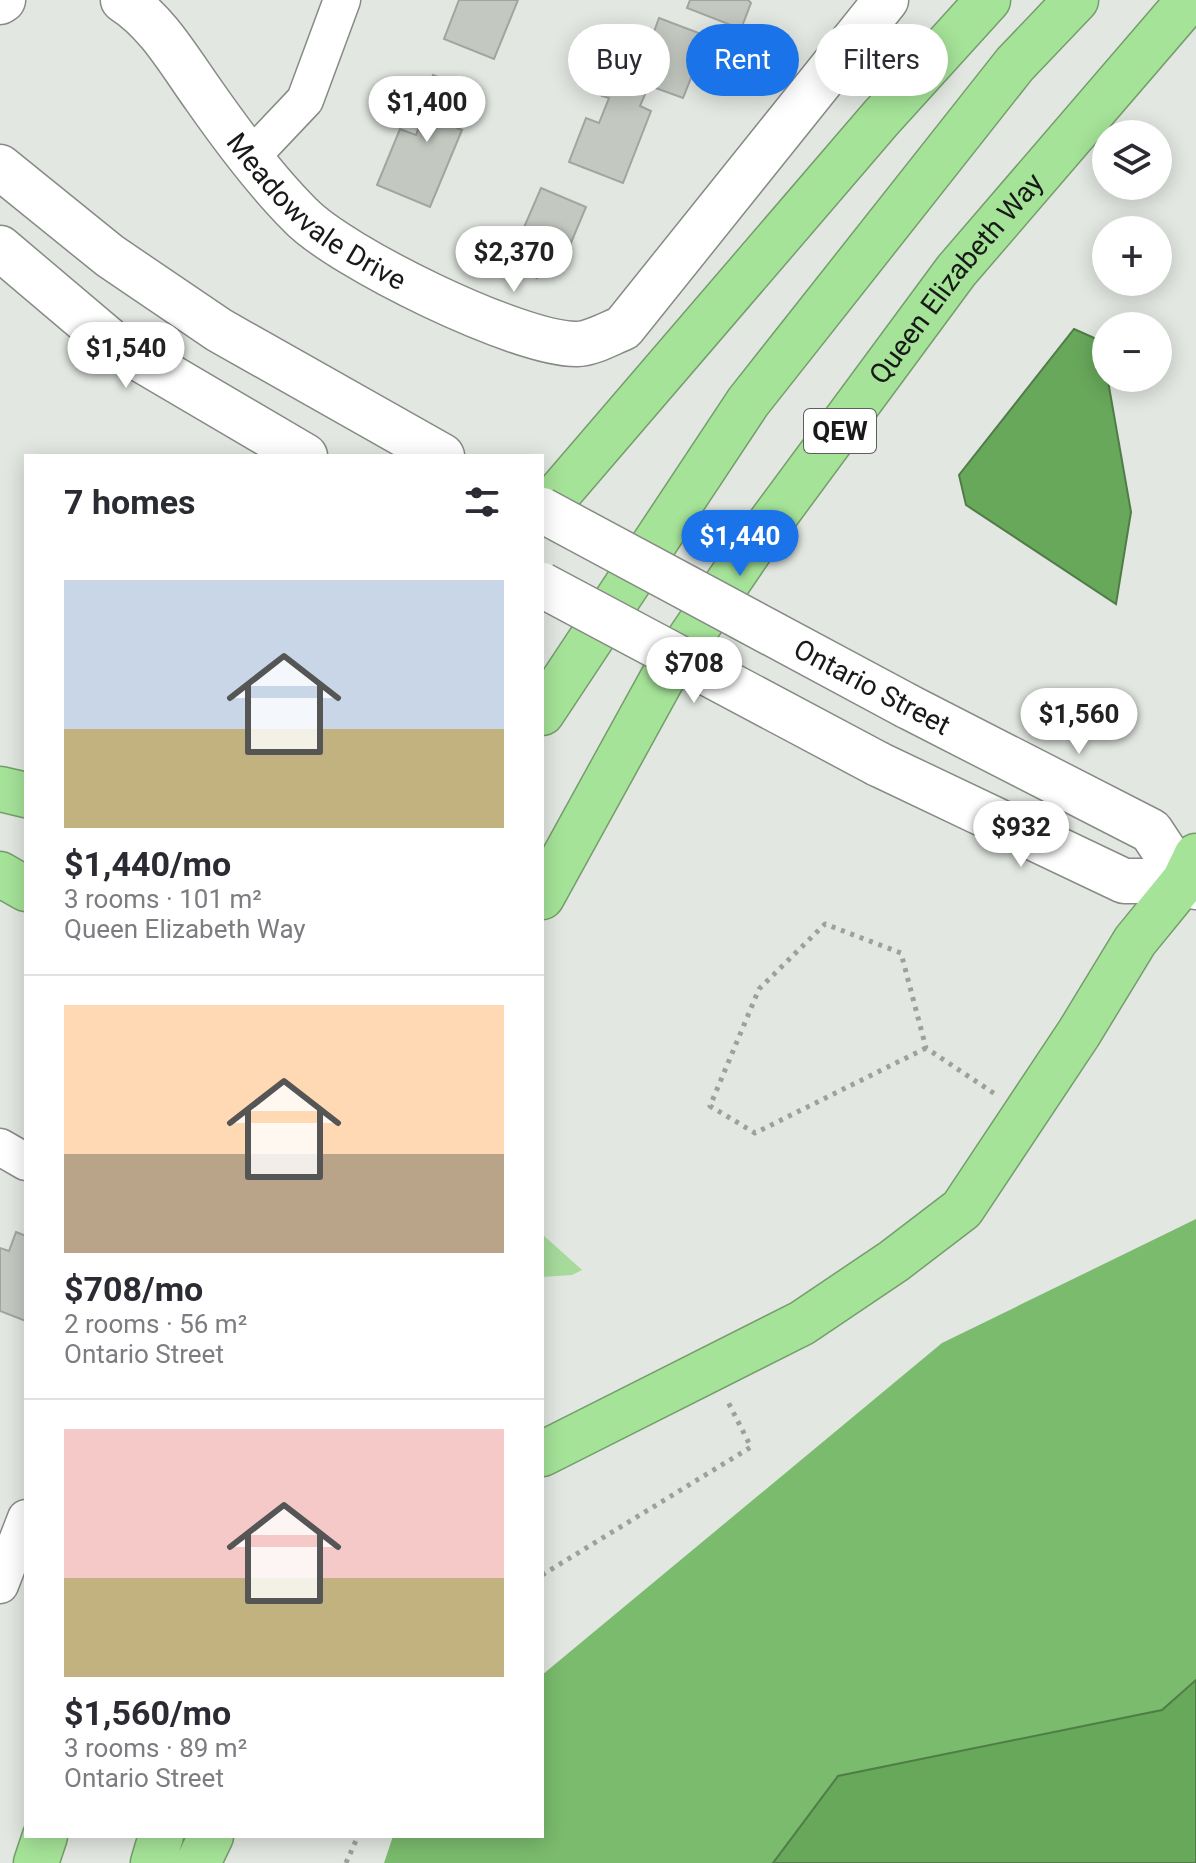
<!DOCTYPE html>
<meta charset="utf-8">
<style>
:root{--surface:#fff;--page:#f2f2f3;--text:#2b2b33;--muted:#7c7c81;--line:#e1e1e2;--accent:#1a73e8}
body{margin:0;font-family:Roboto,sans-serif;background:var(--page);color:var(--text);height:100vh;display:flex;flex-direction:column;font-size:30px;white-space:nowrap}
*{box-sizing:border-box;margin:0}
p{font-size:26px;color:var(--muted)}
.icon{flex:none;width:44px;height:44px;fill:none;stroke:currentColor;stroke-width:2;stroke-linecap:round;stroke-linejoin:round}
.map{position:relative;flex:1;overflow:hidden}
.sheet{position:absolute;left:24px;top:454px;width:520px;height:1384px;display:flex;flex-direction:column;background:var(--surface);border-radius:0px;box-shadow:0 4px 20px #0003}
.sheet>*{flex:none}
.guide{position:absolute;left:568px;top:24px;width:508px;height:72px;display:flex;gap:16px}
.tools{position:absolute;left:1092px;top:120px;display:grid;gap:16px}
.tools a{display:grid;place-items:center;width:80px;height:80px;border-radius:50%;background:var(--surface);box-shadow:0 4px 20px #0003;font-size:40px}
.price{position:absolute;translate:-50% -68px;padding:0 18px;border-radius:28px;background:#fff;color:#222;font-size:26px;line-height:52px;filter:drop-shadow(0 2px 4px #0008)}
.price::after{content:'';position:absolute;left:50%;top:48px;width:24px;height:18px;margin-left:-12px;background:inherit;clip-path:polygon(0 0,100% 0,50% 100%)}
.price.active{background:var(--accent);color:#fff}
ul{padding:0;list-style:none}
li{display:grid;align-content:center;gap:16px;height:424px;padding:0 40px}
li+li{border-top:2px solid var(--line)}
li span{display:grid;place-items:center;height:248px;border-radius:0px;color:#555}
li>.icon{margin-inline-start:auto}
span .icon{width:144px;height:144px;fill:#fffc;stroke-width:1}
li b{font-size:34px}
h2{display:flex;justify-content:space-between;align-items:center;height:96px;padding:0 40px;font-size:34px}
.chip{padding:0 28px;border-radius:36px;background:var(--surface);box-shadow:0 4px 20px #0003;font-size:28px;line-height:72px}
.chip.active{background:var(--accent);color:#fff}
.map>svg:first-child{display:block}
.green{fill:#a6db9c}
.forest{fill:#7abb6d}
.water{fill:#68a85b;stroke:#507d47;stroke-width:2}
.building{fill:#c3c8c1;stroke:#a0a69f;stroke-width:2}
.lines{fill:none;stroke-linecap:round;stroke-linejoin:round}
.street-casing{stroke:#868b85;stroke-width:39}
.secondary-casing{stroke:#868b85;stroke-width:47}
.highway-casing{stroke:#749d6b;stroke-width:47}
.path{stroke:#9da19c;stroke-width:5;stroke-dasharray:4 6;stroke-linecap:butt}
.street{stroke:#fff;stroke-width:36}
.secondary{stroke:#fff;stroke-width:44}
.highway{stroke:#a5e398;stroke-width:44}
.secondary-bridge-casing{stroke:#868b85;stroke-width:47;stroke-linecap:butt}
.secondary-bridge{stroke:#fff;stroke-width:44}
.labels{text-anchor:middle;dominant-baseline:central;stroke-width:6;stroke-linejoin:round;paint-order:stroke}
.shield{fill:#fff;stroke:#5d5f5d;stroke-width:2}
.shield-label{font-size:26px;font-weight:bold;fill:#181a17}
.street-label{font-size:28px;fill:#181a17;stroke:#fff}
</style>
<div class="map">
<svg width="1196" height="1863" viewBox="0 0 1196 1863">
<rect width="100%" height="100%" fill="#e2e7e1"/>
<path class="green" d="M 542,1234 L 582,1270 L 572,1275 L 542,1277 Z"/>
<path class="forest" d="M 1196,1219 L 1196,1680 L 1162,1710 L 838,1776 L 773,1863 L 384,1863 L 393,1836 L 542,1836 L 542,1675 L 942,1343 Z"/>
<g class="water">
<path d="M 1074,329 L 1101,341 L 1131,512 L 1116,604 L 966,505 L 959,475 Z"/>
<path d="M 1196,1680 L 1196,1863 L 773,1863 L 838,1776 L 1162,1710 Z"/>
</g>
<g class="building">
<path d="M 459,0 L 518,0 L 494,59 L 444,39 Z"/>
<path d="M 690,0 L 748,0 L 751,3 L 741,29 L 687,8 Z"/>
<path d="M 659,18 L 712,38 L 698,75 L 693,73 L 683,98 L 636,81 Z"/>
<path d="M 433,75 L 472,91 L 457,128 L 462,130 L 430,207 L 377,185 L 400,129 L 416,135 L 423,116 L 417,113 Z"/>
<path d="M 610,78 L 646,92 L 640,106 L 651,111 L 623,183 L 569,162 L 586,118 L 599,123 L 609,98 L 602,96 Z"/>
<path d="M 541,188 L 586,207 L 560,269 L 544,262 L 537,278 L 503,264 L 512,245 L 516,246 Z"/>
<path d="M 16,1232 L 26,1236 L 26,1321 L 0,1311 L 0,1248 L 9,1251 Z"/>
</g>
<g class="lines">
<g class="street-casing">
<g id="street">
<path d="M 252,156 L 305,100 L 342,0"/>
<path d="M 0,1147 L 26,1162"/>
<path d="M 0,1585 L 26,1518"/>
</g>
</g>
<g class="secondary-casing">
<g id="secondary">
<path id="s1" d="M 123,0 C 158,22 181,64 205,97 C 233,137 265,180 300,215 C 340,257 519,345 577,344 C 591,344 610,333 623,328 L 886,0"/>
<path d="M 0,2 L 3,0"/>
<path d="M 0,167 L 110,256 L 219,330 L 442,456"/>
<path d="M 0,248 L 111,342 L 305,456"/>
<path d="M 907,706 L 1151,831 L 1184,881"/>
<path d="M 878,764 L 1124,881 L 1184,881 L 1196,887"/>
</g>
</g>
<g class="highway-casing">
<g id="highway">
<path d="M 542,513 L 881,118 L 988,0"/>
<path d="M 542,713 L 748,402 L 1015,64 L 1076,0"/>
<path d="M 0,789 L 26,795"/>
<path d="M 0,874 L 26,889"/>
<path id="s2" d="M 542,897 L 662,679 L 750,550 L 956,271 L 1189,0"/>
<path d="M 542,1454 L 802,1323 L 894,1261 L 962,1209 L 1079,1033 L 1135,941 L 1184,881 L 1196,856"/>
<path d="M 36,1863 L 45,1836"/>
<path d="M 153,1863 L 161,1836"/>
<path d="M 198,1863 L 211,1836"/>
</g>
</g>
<g class="path">
<path d="M 926,1048 L 755,1133 L 710,1106 L 759,989 L 825,924 L 901,953 L 926,1048 L 995,1094"/>
<path d="M 542,1575 L 751,1447 L 727,1400"/>
<path d="M 346,1863 L 358,1836"/>
</g>
<use href="#street" class="street"/>
<use href="#secondary" class="secondary"/>
<use href="#highway" class="highway"/>
<g class="secondary-bridge-casing">
<g id="secondary-bridge">
<path d="M 542,510 L 907,706"/>
<path d="M 542,585 L 878,764"/>
</g>
</g>
<use href="#secondary-bridge" class="secondary-bridge"/>
</g>
<g class="labels">
<rect class="shield" x="804" y="409" width="72" height="44" rx="6"/>
<g class="shield-label">
<text x="840" y="431">QEW</text>
</g>
<g class="street-label">
<text stroke="none"><textPath href="#s1" startOffset="290">Meadowvale Drive</textPath></text>
<text stroke="none"><textPath href="#s2" startOffset="746">Queen Elizabeth Way</textPath></text>
<text transform="translate(872 687) rotate(28)">Ontario Street</text>
</g>
</g>
</svg>
<div class="tools">
<a><svg class="icon" aria-label="layers" viewBox="0 0 24 24"><path d="M12 4l9 5-9 5-9-5zM3 14l9 5 9-5"/></svg></a>
<a>+</a>
<a>−</a>
</div>
<b class="price" style="left:427px;top:144px">$1,400</b>
<b class="price" style="left:514px;top:294px">$2,370</b>
<b class="price" style="left:126px;top:390px">$1,540</b>
<b class="price active" style="left:740px;top:578px">$1,440</b>
<b class="price" style="left:694px;top:705px">$708</b>
<b class="price" style="left:1079px;top:756px">$1,560</b>
<b class="price" style="left:1021px;top:869px">$932</b>
<div class="guide">
<a class="chip">Buy</a>
<a class="chip active">Rent</a>
<a class="chip">Filters</a>
</div>
<section class="sheet">
<h2>7 homes<svg class="icon" aria-label="filters" viewBox="0 0 24 24"><path d="M4 7h16M4 17h16"/><circle cx="9" cy="7" r="2"/><circle cx="15" cy="17" r="2"/></svg></h2>
<ul>
<li><span style="background:linear-gradient(#c9d6e8 60%,#c2b280 0)"><svg class="icon" aria-label="home" viewBox="0 0 24 24"><path d="M3 11l9-7 9 7M6 9v11h12V9"/></svg></span><div><b>$1,440/mo</b><p>3 rooms · 101 m²</p><p>Queen Elizabeth Way</p></div></li>
<li><span style="background:linear-gradient(#ffd9b3 60%,#b9a48a 0)"><svg class="icon" aria-label="home" viewBox="0 0 24 24"><path d="M3 11l9-7 9 7M6 9v11h12V9"/></svg></span><div><b>$708/mo</b><p>2 rooms · 56 m²</p><p>Ontario Street</p></div></li>
<li><span style="background:linear-gradient(#f6c9c9 60%,#c2b280 0)"><svg class="icon" aria-label="home" viewBox="0 0 24 24"><path d="M3 11l9-7 9 7M6 9v11h12V9"/></svg></span><div><b>$1,560/mo</b><p>3 rooms · 89 m²</p><p>Ontario Street</p></div></li>
</ul>
</section>
</div>
